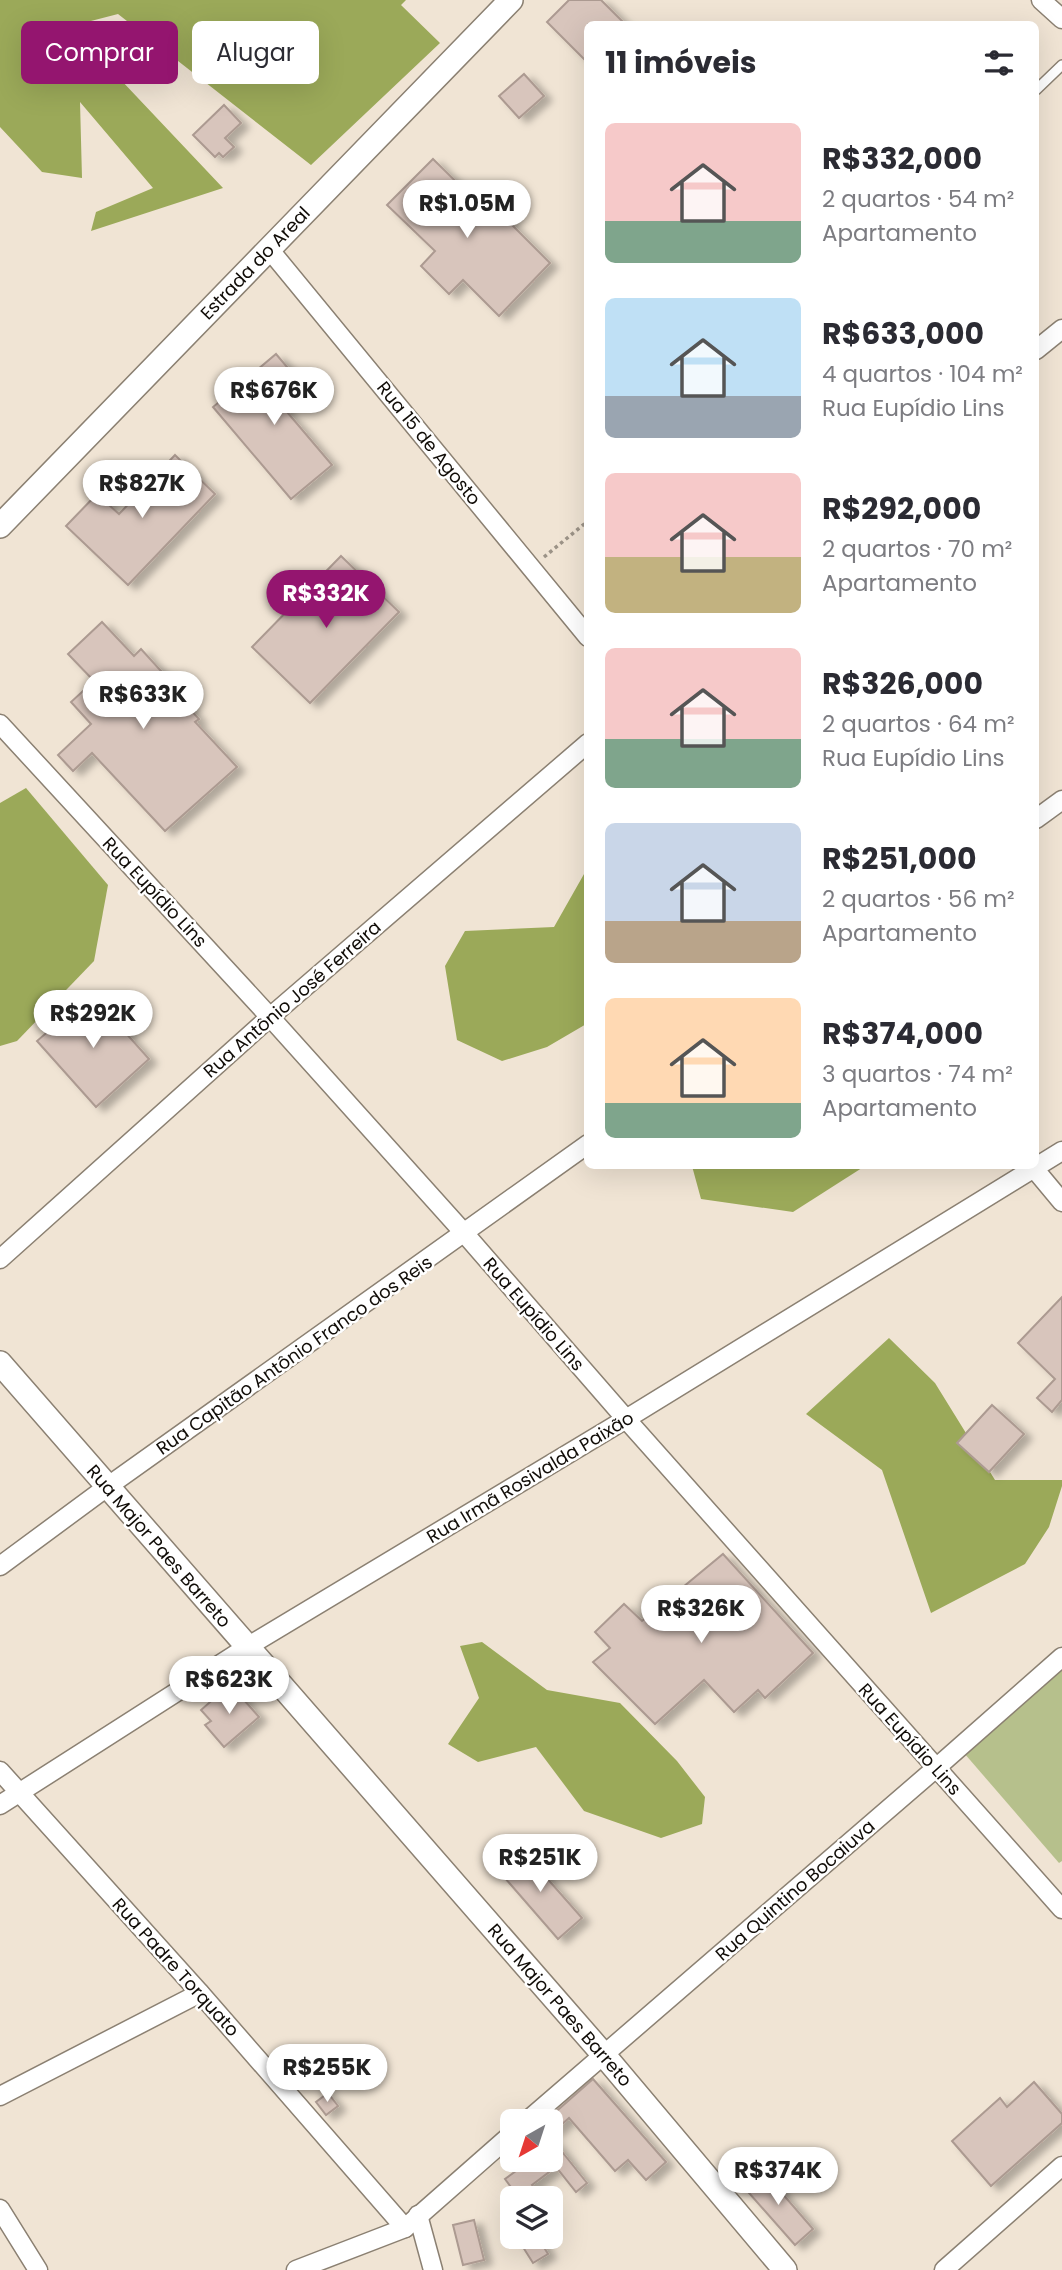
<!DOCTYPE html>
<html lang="pt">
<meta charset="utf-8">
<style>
:root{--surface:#fff;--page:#f2f2f3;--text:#2b2b33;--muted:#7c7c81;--accent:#94156f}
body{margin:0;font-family:Poppins,sans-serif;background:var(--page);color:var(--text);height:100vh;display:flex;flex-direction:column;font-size:26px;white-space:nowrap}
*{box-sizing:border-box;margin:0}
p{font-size:23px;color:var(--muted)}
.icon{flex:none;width:38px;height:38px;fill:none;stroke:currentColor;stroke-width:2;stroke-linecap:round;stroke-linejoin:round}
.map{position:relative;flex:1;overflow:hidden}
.side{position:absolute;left:584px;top:21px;width:455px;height:1148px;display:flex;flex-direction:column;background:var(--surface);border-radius:10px;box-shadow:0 7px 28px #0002}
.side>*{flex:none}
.banner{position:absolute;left:21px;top:21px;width:458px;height:63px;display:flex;gap:14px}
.needle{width:46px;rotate:219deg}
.fabs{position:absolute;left:500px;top:2109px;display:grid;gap:14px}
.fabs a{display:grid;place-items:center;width:63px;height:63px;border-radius:10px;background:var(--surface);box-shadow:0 7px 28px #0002;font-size:35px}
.price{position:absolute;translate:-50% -60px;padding:0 16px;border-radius:24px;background:#fff;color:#222;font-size:23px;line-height:46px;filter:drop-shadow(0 2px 4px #0008)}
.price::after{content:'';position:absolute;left:50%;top:42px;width:21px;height:16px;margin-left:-10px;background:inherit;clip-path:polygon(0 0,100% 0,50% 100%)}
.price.on{background:var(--accent);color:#fff}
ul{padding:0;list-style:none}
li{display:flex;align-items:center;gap:21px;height:175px;padding:0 21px}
li span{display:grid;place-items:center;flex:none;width:196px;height:140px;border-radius:10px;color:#555}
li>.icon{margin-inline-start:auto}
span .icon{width:84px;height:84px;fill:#fffc;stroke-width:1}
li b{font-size:30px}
h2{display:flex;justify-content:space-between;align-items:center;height:84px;padding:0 21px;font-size:30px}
.tag{padding:0 24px;border-radius:10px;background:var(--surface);box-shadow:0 7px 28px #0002;font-size:24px;line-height:63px}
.tag.on{background:var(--accent);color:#fff}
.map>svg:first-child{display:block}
.green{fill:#b6c08c}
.forest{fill:#9ba959}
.building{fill:#d8c5bc;stroke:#ac9a91;stroke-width:2;filter:url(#shadow)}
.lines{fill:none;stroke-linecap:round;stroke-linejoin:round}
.service-casing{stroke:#8b8072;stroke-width:12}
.minor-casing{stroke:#8b8072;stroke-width:21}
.tertiary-casing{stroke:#8b8072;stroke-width:26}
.path{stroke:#9c9387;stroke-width:3.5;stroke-dasharray:3.5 3.5;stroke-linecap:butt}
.service{stroke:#fff;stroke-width:9}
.minor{stroke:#fff;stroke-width:18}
.tertiary{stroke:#fff;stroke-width:23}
.labels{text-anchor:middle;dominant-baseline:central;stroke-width:5;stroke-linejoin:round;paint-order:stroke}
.street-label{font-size:18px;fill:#100c07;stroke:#fff}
</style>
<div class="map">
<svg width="1062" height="2270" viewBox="0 0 1062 2270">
<defs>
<filter id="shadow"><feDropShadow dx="8" dy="4.5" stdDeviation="3.5" flood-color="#0004"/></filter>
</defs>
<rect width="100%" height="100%" fill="#f0e4d4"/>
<path class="green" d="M 1062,1669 L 1062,1861 L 1059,1863 L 964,1753 Z"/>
<g class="forest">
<path d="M 0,0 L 406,0 L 401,5 L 440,43 L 311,165 L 118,14 L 60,29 L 120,79 L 223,188 L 91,231 L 96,212 L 153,188 L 80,102 L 82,178 L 42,172 L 0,127 Z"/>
<path d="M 26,788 L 108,885 L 94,961 L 17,1041 L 0,1046 L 0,803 Z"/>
<path d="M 588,867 L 588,1023 L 547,1047 L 502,1061 L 457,1040 L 445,966 L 465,931 L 554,927 Z"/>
<path d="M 692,1166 L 865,1166 L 793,1212 L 701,1199 Z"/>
<path d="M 889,1338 L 935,1383 L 995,1480 L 1062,1480 L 1062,1486 L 1049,1527 L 1025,1564 L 931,1613 L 882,1470 L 806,1414 Z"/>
<path d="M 482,1642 L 547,1690 L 620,1703 L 677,1761 L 705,1797 L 702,1824 L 661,1838 L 584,1811 L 536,1747 L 478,1762 L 448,1744 L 479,1698 L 460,1646 Z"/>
</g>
<g class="building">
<path d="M 569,0 L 601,0 L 625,24 L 588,24 L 588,63 L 547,22 Z"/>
<path d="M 524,74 L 544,96 L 519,118 L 499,96 Z"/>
<path d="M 224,105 L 241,123 L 225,138 L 234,147 L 223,157 L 219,153 L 215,157 L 193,135 Z"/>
<path d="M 433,159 L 495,220 L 501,214 L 550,263 L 499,316 L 463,280 L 449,294 L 421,266 L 435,251 L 387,205 Z"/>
<path d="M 276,354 L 304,387 L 282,406 L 332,465 L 291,499 L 213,407 Z"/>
<path d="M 175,455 L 215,494 L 128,585 L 66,526 L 97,494 L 119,514 Z"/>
<path d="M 341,556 L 399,612 L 310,703 L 252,647 Z"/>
<path d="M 102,622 L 134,656 L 141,649 L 171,682 L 168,685 L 199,719 L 195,722 L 237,767 L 165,831 L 92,753 L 73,771 L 58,755 L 91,724 L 71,702 L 94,681 L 68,654 Z"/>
<path d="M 91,994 L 149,1059 L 96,1107 L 37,1041 Z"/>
<path d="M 1062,1297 L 1062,1400 L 1052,1412 L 1037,1398 L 1055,1379 L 1018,1343 Z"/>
<path d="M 992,1405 L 1024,1434 L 989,1472 L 957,1443 Z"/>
<path d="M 723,1554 L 813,1653 L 765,1698 L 758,1690 L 734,1712 L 704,1680 L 655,1724 L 593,1662 L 610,1648 L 595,1632 L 624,1604 L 642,1621 Z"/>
<path d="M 226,1688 L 232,1695 L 237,1692 L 259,1717 L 224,1747 L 205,1725 L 211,1721 L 201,1710 Z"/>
<path d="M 522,1850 L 582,1918 L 558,1939 L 498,1870 Z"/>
<path d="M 593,2079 L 666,2162 L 646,2180 L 628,2160 L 615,2171 L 569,2118 L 551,2134 L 551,2116 Z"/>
<path d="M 1034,2082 L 1062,2114 L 1062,2123 L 991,2186 L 952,2141 L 1000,2098 L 1007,2107 Z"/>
<path d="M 328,2093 L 338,2106 L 326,2115 L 316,2102 Z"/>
<path d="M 551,2138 L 587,2183 L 576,2192 L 556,2167 L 532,2185 L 542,2198 L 519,2198 L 505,2179 L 531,2160 L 551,2160 Z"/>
<path d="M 761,2169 L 813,2229 L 795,2245 L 742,2185 Z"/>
<path d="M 474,2220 L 484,2260 L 463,2265 L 453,2225 Z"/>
<path d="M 516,2236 L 537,2236 L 548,2254 L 533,2263 Z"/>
</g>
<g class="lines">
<g class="service-casing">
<path id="service" d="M 1036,90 L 1062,65"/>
</g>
<g class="minor-casing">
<g id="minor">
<path d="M 1041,0 L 1062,19"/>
<path d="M 269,249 L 588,637"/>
<path d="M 1036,350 L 1062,329"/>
<path d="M 0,724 L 270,1017 L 465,1234 L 626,1419 L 1062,1909"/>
<path d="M 1036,819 L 1062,800"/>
<path d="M 1032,1166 L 1062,1202"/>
<path d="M 0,1259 L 270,1017 L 588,743"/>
<path d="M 0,1566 L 107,1487 L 588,1144"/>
<path d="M 0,1771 L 200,1993 L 405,2228"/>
<path d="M 0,1805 L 247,1647 L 626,1419 L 1062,1151"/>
<path d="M 0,2096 L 200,1993"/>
<path d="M 527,2121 L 936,1768 L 1062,1657"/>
<path d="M 0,2209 L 38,2270"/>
<path d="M 418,2215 L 433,2270"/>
<path d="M 296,2270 L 405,2228 L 513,2133"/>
<path d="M 944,2270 L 1062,2166"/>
</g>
</g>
<g class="tertiary-casing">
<g id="tertiary">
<path d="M 0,526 L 511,0"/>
<path d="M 0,1363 L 603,2054 L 785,2270"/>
</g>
</g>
<path class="path" d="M 544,557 L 588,521"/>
<use href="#service" class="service"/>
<use href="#minor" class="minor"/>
<use href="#tertiary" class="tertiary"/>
</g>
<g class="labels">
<g class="street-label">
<text transform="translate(255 263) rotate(-46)">Estrada do Areal</text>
<text transform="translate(429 443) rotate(51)">Rua 15 de Agosto</text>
<text transform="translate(155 892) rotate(47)">Rua Eupídio Lins</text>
<text transform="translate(292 999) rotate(-41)">Rua Antônio José Ferreira</text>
<text transform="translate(534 1314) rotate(49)">Rua Eupídio Lins</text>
<text transform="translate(294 1355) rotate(-35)">Rua Capitão Antônio Franco dos Reis</text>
<text transform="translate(530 1477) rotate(-31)">Rua Irmã Rosivalda Paixão</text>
<text transform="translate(159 1546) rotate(49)">Rua Major Paes Barreto</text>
<text transform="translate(910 1739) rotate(48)">Rua Eupídio Lins</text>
<text transform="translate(795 1890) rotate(-41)">Rua Quintino Bocaiuva</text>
<text transform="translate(176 1967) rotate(48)">Rua Padre Torquato</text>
<text transform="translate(560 2005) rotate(49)">Rua Major Paes Barreto</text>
</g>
</g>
</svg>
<div class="fabs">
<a><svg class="needle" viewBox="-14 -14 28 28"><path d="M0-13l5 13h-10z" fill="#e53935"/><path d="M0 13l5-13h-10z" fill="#7c7c81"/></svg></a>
<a><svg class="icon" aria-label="layers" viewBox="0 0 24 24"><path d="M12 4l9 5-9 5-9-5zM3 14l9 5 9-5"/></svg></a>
</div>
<b class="price" style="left:467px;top:240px">R$1.05M</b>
<b class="price" style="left:274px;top:427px">R$676K</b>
<b class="price" style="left:142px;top:520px">R$827K</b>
<b class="price on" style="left:326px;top:630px">R$332K</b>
<b class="price" style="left:143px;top:731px">R$633K</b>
<b class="price" style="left:93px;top:1050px">R$292K</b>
<b class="price" style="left:701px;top:1645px">R$326K</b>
<b class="price" style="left:229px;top:1716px">R$623K</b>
<b class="price" style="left:540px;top:1894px">R$251K</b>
<b class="price" style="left:327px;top:2104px">R$255K</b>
<b class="price" style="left:778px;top:2207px">R$374K</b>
<div class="banner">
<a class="tag on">Comprar</a>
<a class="tag">Alugar</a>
</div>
<section class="side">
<h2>11 imóveis<svg class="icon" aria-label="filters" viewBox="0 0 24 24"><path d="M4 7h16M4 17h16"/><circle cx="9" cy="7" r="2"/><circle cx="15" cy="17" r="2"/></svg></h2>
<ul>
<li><span style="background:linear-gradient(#f6c9c9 70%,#7fa58c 0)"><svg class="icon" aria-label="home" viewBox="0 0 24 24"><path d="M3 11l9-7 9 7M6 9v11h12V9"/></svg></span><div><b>R$332,000</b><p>2 quartos · 54 m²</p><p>Apartamento</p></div></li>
<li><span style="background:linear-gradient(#bfe0f5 70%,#9aa5b1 0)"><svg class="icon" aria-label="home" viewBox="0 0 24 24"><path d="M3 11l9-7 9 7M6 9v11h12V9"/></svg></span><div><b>R$633,000</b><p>4 quartos · 104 m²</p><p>Rua Eupídio Lins</p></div></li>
<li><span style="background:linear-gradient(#f6c9c9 60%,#c2b280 0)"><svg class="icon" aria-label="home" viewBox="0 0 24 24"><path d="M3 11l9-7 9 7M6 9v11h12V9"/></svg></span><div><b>R$292,000</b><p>2 quartos · 70 m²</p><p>Apartamento</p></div></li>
<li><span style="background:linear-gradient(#f6c9c9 65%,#7fa58c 0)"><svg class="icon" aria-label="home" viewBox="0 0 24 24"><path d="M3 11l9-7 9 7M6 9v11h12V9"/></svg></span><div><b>R$326,000</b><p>2 quartos · 64 m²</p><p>Rua Eupídio Lins</p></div></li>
<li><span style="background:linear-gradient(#c9d6e8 70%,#b9a48a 0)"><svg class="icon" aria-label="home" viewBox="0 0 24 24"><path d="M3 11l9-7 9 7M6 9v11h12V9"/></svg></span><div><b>R$251,000</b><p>2 quartos · 56 m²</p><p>Apartamento</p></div></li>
<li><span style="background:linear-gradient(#ffd9b3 75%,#7fa58c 0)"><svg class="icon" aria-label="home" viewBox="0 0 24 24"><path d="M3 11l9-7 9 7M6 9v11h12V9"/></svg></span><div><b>R$374,000</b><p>3 quartos · 74 m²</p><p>Apartamento</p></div></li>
</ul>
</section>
</div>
